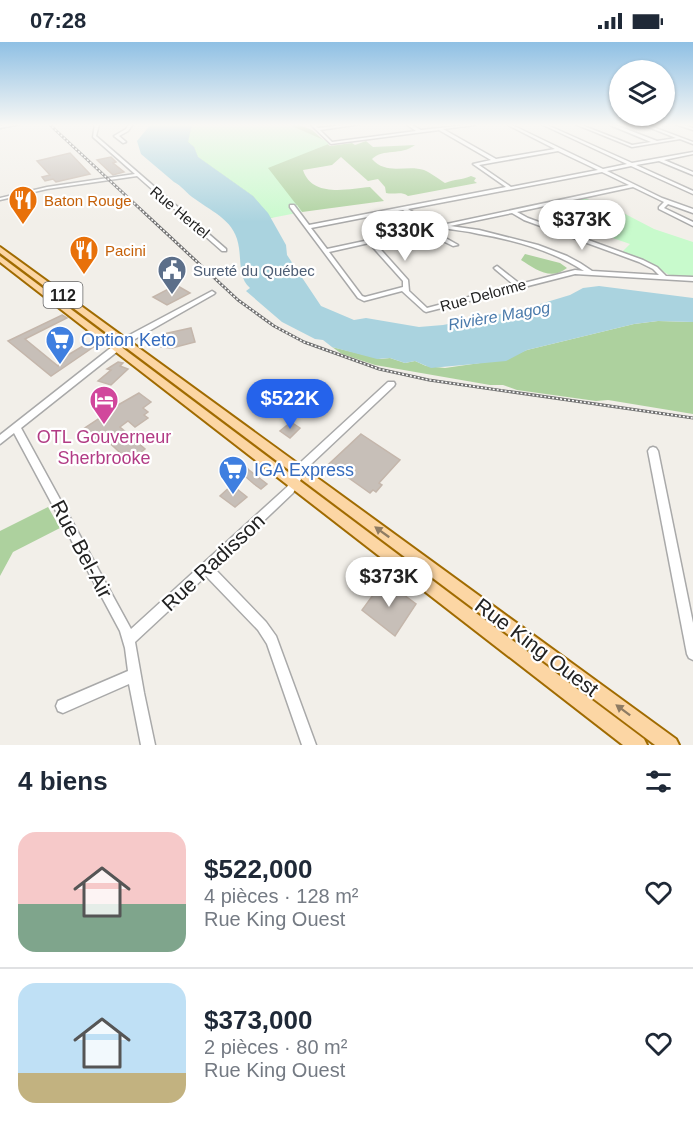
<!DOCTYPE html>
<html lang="fr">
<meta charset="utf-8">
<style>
:root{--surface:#fff;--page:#f6f6f7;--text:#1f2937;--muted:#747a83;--line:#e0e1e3;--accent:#2563eb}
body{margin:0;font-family:Helvetica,sans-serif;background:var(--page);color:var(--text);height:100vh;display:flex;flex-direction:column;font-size:22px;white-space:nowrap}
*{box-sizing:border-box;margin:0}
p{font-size:20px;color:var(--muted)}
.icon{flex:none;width:33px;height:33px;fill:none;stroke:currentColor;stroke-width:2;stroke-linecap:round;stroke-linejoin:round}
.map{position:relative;height:703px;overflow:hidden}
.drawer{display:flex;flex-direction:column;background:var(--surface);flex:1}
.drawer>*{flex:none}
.fabs{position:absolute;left:609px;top:18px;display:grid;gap:12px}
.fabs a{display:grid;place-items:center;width:66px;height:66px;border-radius:50%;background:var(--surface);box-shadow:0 2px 4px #0004;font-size:30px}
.price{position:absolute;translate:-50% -51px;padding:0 14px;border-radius:21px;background:#fff;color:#222;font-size:20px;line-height:39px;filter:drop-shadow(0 2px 3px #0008)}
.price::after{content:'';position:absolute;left:50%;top:36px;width:18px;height:14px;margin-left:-9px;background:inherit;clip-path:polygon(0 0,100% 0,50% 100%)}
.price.active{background:var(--accent);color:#fff}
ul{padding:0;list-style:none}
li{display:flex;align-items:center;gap:18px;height:150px;padding:0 18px}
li+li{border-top:2px solid var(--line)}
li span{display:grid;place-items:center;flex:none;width:168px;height:120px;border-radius:18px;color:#555}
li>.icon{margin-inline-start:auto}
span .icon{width:72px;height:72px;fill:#fffc;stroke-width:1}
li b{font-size:26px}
h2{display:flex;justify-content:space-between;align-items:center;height:72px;padding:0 18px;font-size:26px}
.status{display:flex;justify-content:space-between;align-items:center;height:42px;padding:0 30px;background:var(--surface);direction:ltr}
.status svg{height:16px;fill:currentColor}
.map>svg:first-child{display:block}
.forest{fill:#add19e}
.park{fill:#c8facc}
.water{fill:#aad3df}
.building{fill:#c7bfb8;stroke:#c4b6ab;stroke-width:1.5}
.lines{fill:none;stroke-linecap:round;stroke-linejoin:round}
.minor-casing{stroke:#a9a9a9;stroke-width:3}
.major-casing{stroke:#a06b00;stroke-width:4}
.minor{fill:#fff;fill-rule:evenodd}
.major{fill:#fcd6a4;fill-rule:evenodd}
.rail-casing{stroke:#707070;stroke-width:3}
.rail{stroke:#fff;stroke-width:1.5;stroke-dasharray:2;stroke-linecap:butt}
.oneway{fill:#8f7c63}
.labels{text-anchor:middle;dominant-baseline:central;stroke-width:4.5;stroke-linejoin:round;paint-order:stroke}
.far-food-label{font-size:15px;fill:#c56008;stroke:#fff;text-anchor:start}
.far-street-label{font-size:15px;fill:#222;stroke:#fff}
.far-service-label{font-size:15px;fill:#4e5e75;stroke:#fff;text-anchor:start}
.shield{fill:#fff;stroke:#646464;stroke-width:1.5}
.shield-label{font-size:16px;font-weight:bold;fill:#222}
.far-water-label{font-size:16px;font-style:italic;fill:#4a7aab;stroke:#fff}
.shop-label{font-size:18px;fill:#366cbe;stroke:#fff;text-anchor:start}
.hotel-label{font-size:18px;fill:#b23c85;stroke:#fff}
.near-street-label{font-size:21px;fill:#222;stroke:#fff}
</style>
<div class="status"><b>07:28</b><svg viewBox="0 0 49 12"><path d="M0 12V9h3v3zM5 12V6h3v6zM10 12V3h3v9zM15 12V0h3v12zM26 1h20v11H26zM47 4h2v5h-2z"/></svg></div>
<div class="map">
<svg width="693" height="703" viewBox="0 0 693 703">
<rect width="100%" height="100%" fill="#f2efe9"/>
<g class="forest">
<path d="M 192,82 L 297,82 L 312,88 L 330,104 L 352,101 L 355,103 L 366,99 L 373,105 L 415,103 C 401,114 383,106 372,117 C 387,134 407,122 424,128 C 431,131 439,137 445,141 C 455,137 462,138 471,134 L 476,136 L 474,139 L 477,141 L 408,154 C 401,149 394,153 386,151 L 385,145 L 378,137 L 368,139 L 341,115 L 332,123 L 303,128 C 312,156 348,147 370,145 L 384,159 L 302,170 L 297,163 L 271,176 L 253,154 L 198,115 L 194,105 L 188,101 Z"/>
<path d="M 525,212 L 560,221 L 567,226 C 551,239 535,227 521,218 Z"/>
<path d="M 658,279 L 693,280 L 693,372 L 608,358 L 596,359 L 517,348 L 503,343 L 490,343 L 375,323 L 342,312 L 332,305 L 381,317 L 390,316 L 405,321 L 415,319 L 426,324 L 445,326 L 501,318 L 527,308 L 634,282 Z"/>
<path d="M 48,465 L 60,486 L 13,510 L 0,534 L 0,489 Z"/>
</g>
<g class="park">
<path d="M 192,82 L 287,82 L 331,101 L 268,126 L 302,170 L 271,176 L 253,154 L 198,115 L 194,105 L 188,100 Z"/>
<path d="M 586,156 L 598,163 L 606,162 L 654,187 L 693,200 L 693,236 L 669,233 L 648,220 L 622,210 L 630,202 L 549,174 L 586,166 L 575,158 Z"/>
</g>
<path class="water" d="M 151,82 L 192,82 L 188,100 L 194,105 L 198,115 L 253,154 L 268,171 L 286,203 L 287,213 L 321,264 L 354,278 L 366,276 L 419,285 L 443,283 L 517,269 L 570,253 L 583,246 L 599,244 L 693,256 L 693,280 L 658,279 L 634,282 L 527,308 L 506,319 L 431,326 L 415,319 L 405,321 L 390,316 L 377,317 L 332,305 L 323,298 L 315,297 L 282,280 L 246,249 L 250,246 C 239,237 241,219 239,206 C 236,179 214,171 195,157 C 187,152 181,143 174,140 L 141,112 L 137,99 Z"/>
<g class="building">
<path d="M 70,111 L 90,132 L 56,140 L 53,137 L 45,139 L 42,135 L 50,133 L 37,119 Z"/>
<path d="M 111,115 L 116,120 L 113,121 L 124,130 L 113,133 L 97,118 Z"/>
<path d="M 176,243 L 190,251 L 167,263 L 153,255 Z"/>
<path d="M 62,273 L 67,276 L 25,297 L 58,324 L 61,317 L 83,304 L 94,298 L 98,302 L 51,334 L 8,299 Z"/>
<path d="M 191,286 L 195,300 L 172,306 L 161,305 L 159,297 L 164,296 L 163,292 Z"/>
<path d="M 118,320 L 123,321 L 120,324 L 128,327 L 111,343 L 98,339 L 111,328 L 107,327 Z"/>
<path d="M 139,351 L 151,360 L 143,366 L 148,370 L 144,373 L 148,376 L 135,385 L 128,379 L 120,385 L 145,407 L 129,419 L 101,393 L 94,397 L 83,387 L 112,368 L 111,367 Z"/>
<path d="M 291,380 L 300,386 L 290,396 L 280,389 Z"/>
<path d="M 361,392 L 400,418 L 379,441 L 382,443 L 376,450 L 373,448 L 370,451 L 329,422 Z"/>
<path d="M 244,423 L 249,428 L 267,442 L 261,447 L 254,442 L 238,428 Z"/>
<path d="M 232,443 L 247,455 L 235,465 L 220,454 Z"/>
<path d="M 384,538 L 416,562 L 395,594 L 362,568 Z"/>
</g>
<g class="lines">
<g class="minor-casing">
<g id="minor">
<path d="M 15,82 L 21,82 L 0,86 L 0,84 Z"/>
<path d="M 95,82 L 99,82 L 96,94 L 226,207 L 226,209 L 222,209 L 137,134 L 47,147 L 0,158 L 0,156 L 47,145 L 135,132 L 93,95 Z"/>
<path d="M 129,82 L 133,82 L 128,89 L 119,94 L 126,100 L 123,101 L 114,94 L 126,87 Z"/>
<path d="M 310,82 L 314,82 L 318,86 L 353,82 L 361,82 L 320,88 L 332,100 L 416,89 L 406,82 L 410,82 L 421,88 L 476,82 L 474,83 L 443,87 L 496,117 L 555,107 L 506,82 L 510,82 L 603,127 L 627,122 L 541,82 L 545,82 L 632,121 L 693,110 L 693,112 L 664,118 L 693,130 L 693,133 L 659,119 L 636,123 L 693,149 L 693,152 L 631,124 L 607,129 L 662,156 L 693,167 L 693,171 L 668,162 L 664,166 L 693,180 L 693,184 L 659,167 L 659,165 L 664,160 L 633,145 L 517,170 L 528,176 L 643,218 L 657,225 L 666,234 L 693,235 L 693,239 L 575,232 L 426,270 L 424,269 L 402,249 L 364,259 L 358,256 L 290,165 L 290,163 L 294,163 L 309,183 L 506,145 L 473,122 L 491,118 L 439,88 L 331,102 ZM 558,109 L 598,128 L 511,145 L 479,123 ZM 602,130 L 629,143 L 442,183 L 422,176 L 408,167 ZM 403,168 L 419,179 L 435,184 L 327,207 L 311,186 ZM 512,171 L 524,178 L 639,220 L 653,227 L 659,233 L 592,229 L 580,221 L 567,214 L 538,203 L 479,188 L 450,184 ZM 442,186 C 454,188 467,189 479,192 C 515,198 553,209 584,229 L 575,228 L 520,242 L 497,224 L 494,226 L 495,227 L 514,243 L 427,266 L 409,249 L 408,238 L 374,200 ZM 369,201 L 403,239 L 403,245 L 365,255 L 362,254 L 329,210 Z"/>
<path d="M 575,82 L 579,82 L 632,103 L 651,100 L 610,83 L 609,82 L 613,82 L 657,99 L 676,96 L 641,82 L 645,82 L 693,100 L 693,102 L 680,97 L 632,105 Z"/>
<path d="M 675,82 L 679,82 L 693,86 L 693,88 Z"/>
<path d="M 413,193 L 442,194 L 458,203 L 453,204 L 441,198 L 411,196 L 410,195 Z"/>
<path d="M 212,249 L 215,251 L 214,252 L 128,301 L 21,386 L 131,587 L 287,445 L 302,419 L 388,340 L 394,340 L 395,342 L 394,344 L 308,425 L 293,451 L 214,526 L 266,580 L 276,594 L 316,703 L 302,703 L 267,602 L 258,588 L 206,534 L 135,600 L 144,651 L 155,703 L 141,703 L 129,642 L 63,671 L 58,669 L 56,664 L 58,659 L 128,629 L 125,606 L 120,589 L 14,391 L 0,402 L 0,393 L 122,297 Z"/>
<path d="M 653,405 L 656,406 L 658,409 L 693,581 L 693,618 L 689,616 L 687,612 L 648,409 L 650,406 Z"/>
</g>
</g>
<g class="major-casing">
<g id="major">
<path d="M 0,205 L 676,697 L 679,703 L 655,703 L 0,211 Z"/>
<path d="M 0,214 L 644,697 L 647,703 L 623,703 L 0,220 Z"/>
</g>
</g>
<use href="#minor" class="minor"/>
<use href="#major" class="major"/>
<g class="rail-casing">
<path id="rail" d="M 49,82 L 238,258 L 274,284 L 304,300 L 379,327 L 429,338 L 693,376"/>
</g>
<use href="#rail" class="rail"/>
</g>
<defs><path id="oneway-solid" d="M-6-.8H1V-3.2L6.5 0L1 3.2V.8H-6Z" transform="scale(1.5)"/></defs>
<g class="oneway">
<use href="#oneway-solid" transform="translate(382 490) rotate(-144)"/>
<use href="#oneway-solid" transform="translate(623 668) rotate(-143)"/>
</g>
<linearGradient id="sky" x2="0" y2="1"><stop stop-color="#8fc0e4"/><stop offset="0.46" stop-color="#f9f8f5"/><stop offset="1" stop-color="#f9f8f5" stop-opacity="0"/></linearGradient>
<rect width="693" height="180" fill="url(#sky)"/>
<defs>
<g id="restaurant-pin" transform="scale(1.5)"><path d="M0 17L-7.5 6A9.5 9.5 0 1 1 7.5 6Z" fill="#e8710a" stroke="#fff"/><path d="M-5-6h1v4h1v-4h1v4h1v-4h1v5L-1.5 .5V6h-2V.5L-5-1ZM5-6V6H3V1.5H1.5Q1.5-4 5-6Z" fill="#fff"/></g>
<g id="civic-pin" transform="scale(1.5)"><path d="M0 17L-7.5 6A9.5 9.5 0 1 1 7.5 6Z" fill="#5c6f8a" stroke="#fff"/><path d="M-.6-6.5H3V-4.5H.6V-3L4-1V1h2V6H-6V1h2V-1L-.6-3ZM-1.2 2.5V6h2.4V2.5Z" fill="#fff"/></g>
<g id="supermarket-pin" transform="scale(1.5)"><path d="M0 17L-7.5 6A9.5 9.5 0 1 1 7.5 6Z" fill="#3f7fe0" stroke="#fff"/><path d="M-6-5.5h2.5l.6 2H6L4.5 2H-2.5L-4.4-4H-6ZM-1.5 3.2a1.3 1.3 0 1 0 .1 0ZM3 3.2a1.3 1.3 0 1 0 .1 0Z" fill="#fff"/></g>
<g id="hotel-pin" transform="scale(1.5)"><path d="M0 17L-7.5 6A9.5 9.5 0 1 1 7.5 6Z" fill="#d1479c" stroke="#fff"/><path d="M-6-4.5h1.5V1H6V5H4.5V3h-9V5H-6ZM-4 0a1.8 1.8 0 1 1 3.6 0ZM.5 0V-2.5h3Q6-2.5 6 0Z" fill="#fff"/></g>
</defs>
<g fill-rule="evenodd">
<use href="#restaurant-pin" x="23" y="158"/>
<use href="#restaurant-pin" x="84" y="208"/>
<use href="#civic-pin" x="172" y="228"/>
<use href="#supermarket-pin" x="60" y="298"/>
<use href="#hotel-pin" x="104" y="358"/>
<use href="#supermarket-pin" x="233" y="428"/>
</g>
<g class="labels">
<g class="far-food-label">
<text x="44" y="158">Baton Rouge</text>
<text x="105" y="208">Pacini</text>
</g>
<g class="far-street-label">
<text transform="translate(180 170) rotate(40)">Rue Hertel</text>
<text transform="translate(483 253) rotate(-15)">Rue Delorme</text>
</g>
<g class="far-service-label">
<text x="193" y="228">Sureté du Québec</text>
</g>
<rect class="shield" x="43.5" y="240" width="39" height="26" rx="4.5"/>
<g class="shield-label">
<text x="63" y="253">112</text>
</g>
<g class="far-water-label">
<text transform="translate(499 274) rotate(-10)">Rivière Magog</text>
</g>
<g class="shop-label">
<text x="81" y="298">Option Keto</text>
<text x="254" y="428">IGA Express</text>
</g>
<g class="hotel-label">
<text x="104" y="395">OTL Gouverneur<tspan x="104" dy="21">Sherbrooke</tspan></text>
</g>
<g class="near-street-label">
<text transform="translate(82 507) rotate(62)">Rue Bel-Air</text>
<text transform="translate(213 520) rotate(-43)">Rue Radisson</text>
<text transform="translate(537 605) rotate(37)">Rue King Ouest</text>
</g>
</g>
</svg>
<div class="fabs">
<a><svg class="icon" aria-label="layers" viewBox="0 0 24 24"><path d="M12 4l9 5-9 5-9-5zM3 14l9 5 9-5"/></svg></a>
</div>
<b class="price" style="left:582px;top:209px">$373K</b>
<b class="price" style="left:405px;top:220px">$330K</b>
<b class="price active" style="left:290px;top:388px">$522K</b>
<b class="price" style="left:389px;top:566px">$373K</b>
</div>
<section class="drawer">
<h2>4 biens<svg class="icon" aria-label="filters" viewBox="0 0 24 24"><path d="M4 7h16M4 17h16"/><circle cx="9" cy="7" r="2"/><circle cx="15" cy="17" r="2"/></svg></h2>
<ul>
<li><span style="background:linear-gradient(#f6c9c9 60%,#7fa58c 0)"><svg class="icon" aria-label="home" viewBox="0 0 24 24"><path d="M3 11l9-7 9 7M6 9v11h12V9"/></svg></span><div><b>$522,000</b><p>4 pièces · 128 m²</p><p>Rue King Ouest</p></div><svg class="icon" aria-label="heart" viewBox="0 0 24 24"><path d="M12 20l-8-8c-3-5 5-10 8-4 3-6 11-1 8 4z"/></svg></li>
<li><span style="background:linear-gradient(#bfe0f5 75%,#c2b280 0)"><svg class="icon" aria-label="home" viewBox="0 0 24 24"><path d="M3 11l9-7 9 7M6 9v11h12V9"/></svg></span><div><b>$373,000</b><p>2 pièces · 80 m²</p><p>Rue King Ouest</p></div><svg class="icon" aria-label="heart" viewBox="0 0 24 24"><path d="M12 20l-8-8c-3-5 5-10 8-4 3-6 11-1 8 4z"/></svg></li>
</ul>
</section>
